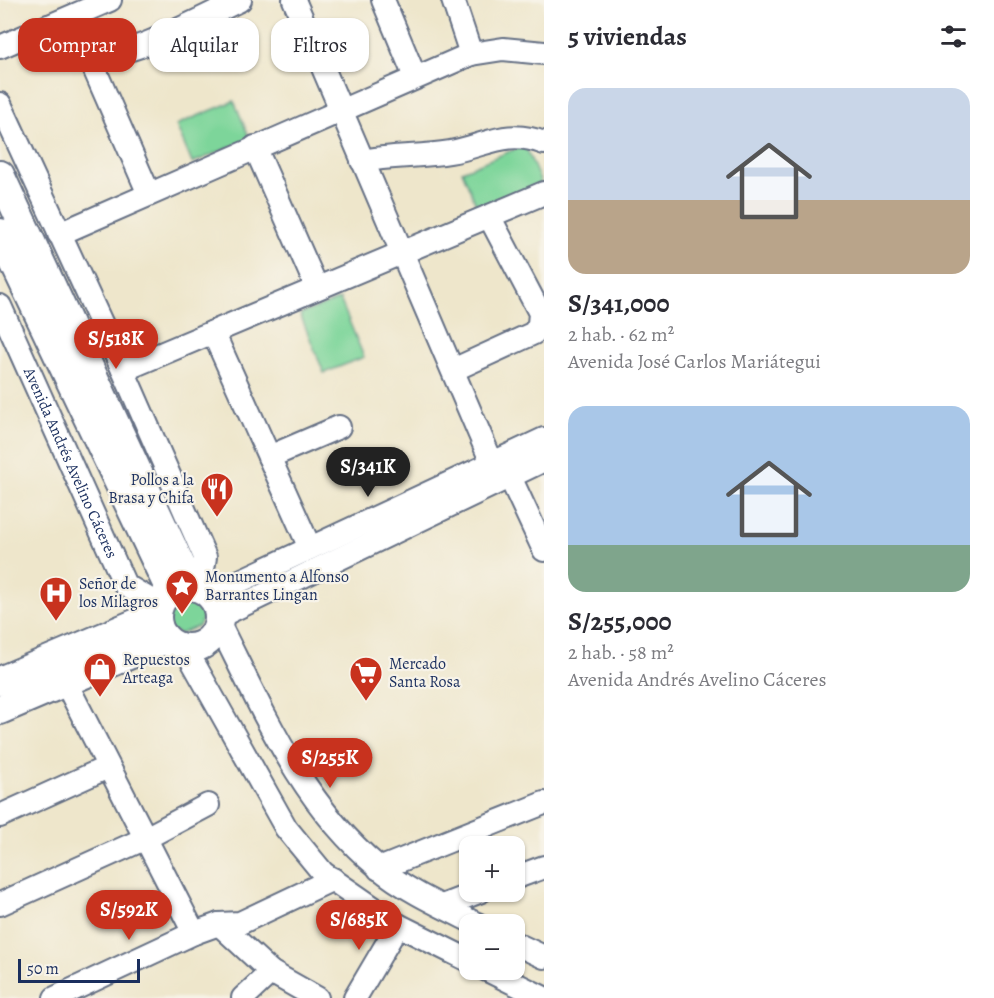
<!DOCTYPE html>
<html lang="es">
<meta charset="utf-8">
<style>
:root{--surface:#fff;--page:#f7f7f7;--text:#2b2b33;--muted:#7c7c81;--accent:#c8321e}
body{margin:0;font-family:Alegreya,serif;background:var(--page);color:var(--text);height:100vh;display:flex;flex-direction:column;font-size:22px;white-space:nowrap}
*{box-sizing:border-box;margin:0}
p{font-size:20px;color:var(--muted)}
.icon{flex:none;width:33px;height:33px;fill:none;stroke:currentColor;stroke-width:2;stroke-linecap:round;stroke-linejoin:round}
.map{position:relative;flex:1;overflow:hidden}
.side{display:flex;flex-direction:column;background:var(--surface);width:450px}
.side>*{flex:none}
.top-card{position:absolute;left:18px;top:18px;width:435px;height:54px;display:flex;gap:12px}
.tools{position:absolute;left:459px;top:836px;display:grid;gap:12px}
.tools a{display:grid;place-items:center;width:66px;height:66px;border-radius:12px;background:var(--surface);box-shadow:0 2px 4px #0004;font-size:30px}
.scale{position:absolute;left:18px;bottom:15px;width:122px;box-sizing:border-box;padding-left:6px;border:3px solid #1b2f5e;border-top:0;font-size:16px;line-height:21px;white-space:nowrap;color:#1b2f5e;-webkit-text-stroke:4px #f7f3e8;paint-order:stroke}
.price{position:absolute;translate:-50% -51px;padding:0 14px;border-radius:21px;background:var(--accent);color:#fff;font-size:20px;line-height:39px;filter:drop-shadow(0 2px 3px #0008)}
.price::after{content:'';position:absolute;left:50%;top:36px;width:18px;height:14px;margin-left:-9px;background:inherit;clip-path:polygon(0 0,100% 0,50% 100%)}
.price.current{background:#222;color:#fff}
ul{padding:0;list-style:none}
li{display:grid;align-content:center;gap:12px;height:318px;padding:0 24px}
li span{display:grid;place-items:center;height:186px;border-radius:18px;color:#555}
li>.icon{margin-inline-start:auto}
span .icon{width:108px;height:108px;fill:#fffc;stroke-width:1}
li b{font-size:26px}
h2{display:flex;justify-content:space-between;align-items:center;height:72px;padding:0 24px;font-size:26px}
.pill{padding:0 21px;border-radius:18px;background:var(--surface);box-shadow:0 2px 4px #0004;font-size:21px;line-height:54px}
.pill.current{background:var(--accent);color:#fff}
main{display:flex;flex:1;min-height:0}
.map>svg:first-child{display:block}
.green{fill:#7dd59a;stroke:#4c827c;stroke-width:1.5}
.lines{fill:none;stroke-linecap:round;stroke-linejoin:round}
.minor-casing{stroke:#656f84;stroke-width:26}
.major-casing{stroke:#656f84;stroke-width:32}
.minor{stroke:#fff;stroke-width:22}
.major{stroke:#fff;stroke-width:28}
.labels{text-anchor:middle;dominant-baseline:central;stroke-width:4.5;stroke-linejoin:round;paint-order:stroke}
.street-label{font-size:16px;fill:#1b2f5e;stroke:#f7f3e8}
.poi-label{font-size:16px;fill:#1b2f5e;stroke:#f7f3e8;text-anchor:start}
</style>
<main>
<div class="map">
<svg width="544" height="998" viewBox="0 0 544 998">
<rect width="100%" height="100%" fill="#f7f3e8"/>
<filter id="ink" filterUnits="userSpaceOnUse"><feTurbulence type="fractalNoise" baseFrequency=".0167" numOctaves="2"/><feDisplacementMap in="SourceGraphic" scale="12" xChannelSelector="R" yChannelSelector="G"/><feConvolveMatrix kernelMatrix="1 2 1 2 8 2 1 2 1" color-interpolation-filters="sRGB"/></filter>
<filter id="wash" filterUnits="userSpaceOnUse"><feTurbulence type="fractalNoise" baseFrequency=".008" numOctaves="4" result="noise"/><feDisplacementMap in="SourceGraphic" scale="24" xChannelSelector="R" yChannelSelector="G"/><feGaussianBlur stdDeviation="1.35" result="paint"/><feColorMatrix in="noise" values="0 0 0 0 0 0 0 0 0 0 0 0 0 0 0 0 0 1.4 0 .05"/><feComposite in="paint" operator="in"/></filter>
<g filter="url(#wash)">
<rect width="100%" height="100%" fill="#eee6cb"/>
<g class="green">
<path d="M 234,101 L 250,139 L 192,163 L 176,125 Z"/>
<path d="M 525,145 L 541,183 L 478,209 L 462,171 Z"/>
<path d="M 340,299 L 364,357 L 324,373 L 300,314 Z"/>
<path d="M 189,596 L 203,605 L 204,616 L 199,626 L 180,634 L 166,629 L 162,610 L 167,605 Z"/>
</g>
</g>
<g filter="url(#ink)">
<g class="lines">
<g class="minor-casing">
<g id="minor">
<path d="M 294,0 L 492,463 L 510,477 L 544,550"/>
<path d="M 383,0 L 415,77"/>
<path d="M 453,0 L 471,54"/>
<path d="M 48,26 C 69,36 93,53 117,52 C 141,51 214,12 240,0"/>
<path d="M 83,43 L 149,194"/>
<path d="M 0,47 L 110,0"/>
<path d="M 0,104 L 123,370 L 205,557 L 200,588"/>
<path d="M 255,147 L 317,288"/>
<path d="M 362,161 C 391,155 421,157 450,152 C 486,146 506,128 544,143"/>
<path d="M 59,234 L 471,54 L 503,49 L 544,53"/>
<path id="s1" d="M 0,306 L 125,585 L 159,605"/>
<path d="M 213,332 L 310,548"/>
<path d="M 123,370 L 544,193"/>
<path d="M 453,370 L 534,333 L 539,324 L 540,313 L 489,216"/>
<path d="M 269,457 L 339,427"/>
<path d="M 210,595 L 544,439"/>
<path d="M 220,616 L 544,460"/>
<path d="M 219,624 C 263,711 301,803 378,867 C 403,889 447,909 477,924"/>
<path d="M 185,648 L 286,828 L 323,873 L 398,925 L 470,961"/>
<path d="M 66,683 L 194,933"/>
<path d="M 0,816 L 108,767"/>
<path d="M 379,869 L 544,803"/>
<path d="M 514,878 L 544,867"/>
<path d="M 0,904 L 144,839 L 208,805"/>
<path d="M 442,906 L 481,891"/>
<path d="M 219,924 L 271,972 L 317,998"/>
<path d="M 514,943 L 544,957"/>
<path d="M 485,969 L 544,998"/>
<path d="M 55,998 L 194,933 L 219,924 L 240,923 L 333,879"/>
<path d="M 243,998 L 271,972"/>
<path d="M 355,998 L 398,925"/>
</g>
</g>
<g class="major-casing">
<g id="major">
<path d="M 0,175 L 190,585"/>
<path d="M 0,233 L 170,590"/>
<circle cx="188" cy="617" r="31"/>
<path d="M 0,681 L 156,615"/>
<path d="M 0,710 L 166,639"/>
</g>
</g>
<use href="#minor" class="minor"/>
<use href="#major" class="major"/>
</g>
</g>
<defs>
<g id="restaurant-pin" transform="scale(1.725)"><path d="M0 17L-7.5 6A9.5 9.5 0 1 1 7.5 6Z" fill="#c8321e" stroke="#f7f3e8"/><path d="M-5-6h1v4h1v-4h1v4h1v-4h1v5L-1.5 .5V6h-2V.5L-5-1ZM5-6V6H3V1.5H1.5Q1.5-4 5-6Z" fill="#fff"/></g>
<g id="sight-pin" transform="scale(1.725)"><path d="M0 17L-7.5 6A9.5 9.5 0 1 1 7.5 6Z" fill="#c8321e" stroke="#f7f3e8"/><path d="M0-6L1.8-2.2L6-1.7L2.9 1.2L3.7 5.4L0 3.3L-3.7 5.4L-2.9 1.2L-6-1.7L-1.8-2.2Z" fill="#fff"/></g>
<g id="hospital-pin" transform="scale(1.725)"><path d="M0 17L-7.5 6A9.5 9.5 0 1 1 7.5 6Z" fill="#c8321e" stroke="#f7f3e8"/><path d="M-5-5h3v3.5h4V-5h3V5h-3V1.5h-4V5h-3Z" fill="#fff"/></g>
<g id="shop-pin" transform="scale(1.725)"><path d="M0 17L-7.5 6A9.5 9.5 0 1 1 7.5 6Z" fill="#c8321e" stroke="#f7f3e8"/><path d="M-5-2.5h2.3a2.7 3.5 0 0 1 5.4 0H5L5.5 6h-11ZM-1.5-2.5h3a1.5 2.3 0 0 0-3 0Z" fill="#fff"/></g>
<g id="supermarket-pin" transform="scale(1.725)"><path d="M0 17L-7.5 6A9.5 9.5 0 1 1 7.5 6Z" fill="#c8321e" stroke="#f7f3e8"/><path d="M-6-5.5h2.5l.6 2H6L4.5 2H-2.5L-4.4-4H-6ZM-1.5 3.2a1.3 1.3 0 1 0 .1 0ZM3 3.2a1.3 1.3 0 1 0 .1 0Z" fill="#fff"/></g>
</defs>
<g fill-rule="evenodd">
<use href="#restaurant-pin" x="217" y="489"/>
<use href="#sight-pin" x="182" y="586"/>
<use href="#hospital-pin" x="56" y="593"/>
<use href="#shop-pin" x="100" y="669"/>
<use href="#supermarket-pin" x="366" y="673"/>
</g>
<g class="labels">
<g class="street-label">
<text stroke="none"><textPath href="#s1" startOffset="172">Avenida Andrés Avelino Cáceres</textPath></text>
</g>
<g class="poi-label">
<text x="194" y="480" text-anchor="end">Pollos a la<tspan x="194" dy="18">Brasa y Chifa</tspan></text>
<text x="205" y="577">Monumento a Alfonso<tspan x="205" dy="18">Barrantes Lingan</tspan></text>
<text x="79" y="584">Señor de<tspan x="79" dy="18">los Milagros</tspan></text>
<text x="123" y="660">Repuestos<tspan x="123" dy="18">Arteaga</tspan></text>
<text x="389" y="664">Mercado<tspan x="389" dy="18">Santa Rosa</tspan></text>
</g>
</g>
</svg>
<div class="tools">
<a>+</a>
<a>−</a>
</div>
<div class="scale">50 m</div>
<b class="price" style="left:116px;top:370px">S/518K</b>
<b class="price current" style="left:368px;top:498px">S/341K</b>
<b class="price" style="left:330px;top:789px">S/255K</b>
<b class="price" style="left:129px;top:941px">S/592K</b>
<b class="price" style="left:359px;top:951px">S/685K</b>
<div class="top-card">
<a class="pill current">Comprar</a>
<a class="pill">Alquilar</a>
<a class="pill">Filtros</a>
</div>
</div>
<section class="side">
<h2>5 viviendas<svg class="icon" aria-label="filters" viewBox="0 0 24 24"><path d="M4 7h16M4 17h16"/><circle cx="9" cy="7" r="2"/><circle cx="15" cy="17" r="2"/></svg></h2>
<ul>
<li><span style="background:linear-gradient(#c9d6e8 60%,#b9a48a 0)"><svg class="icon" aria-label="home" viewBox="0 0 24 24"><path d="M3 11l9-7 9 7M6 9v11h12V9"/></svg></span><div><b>S/341,000</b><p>2 hab. · 62 m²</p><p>Avenida José Carlos Mariátegui</p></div></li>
<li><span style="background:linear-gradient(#a9c7e8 75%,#7fa58c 0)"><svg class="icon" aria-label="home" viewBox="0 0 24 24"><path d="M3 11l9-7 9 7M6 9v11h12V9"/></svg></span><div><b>S/255,000</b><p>2 hab. · 58 m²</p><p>Avenida Andrés Avelino Cáceres</p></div></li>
</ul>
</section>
</main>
